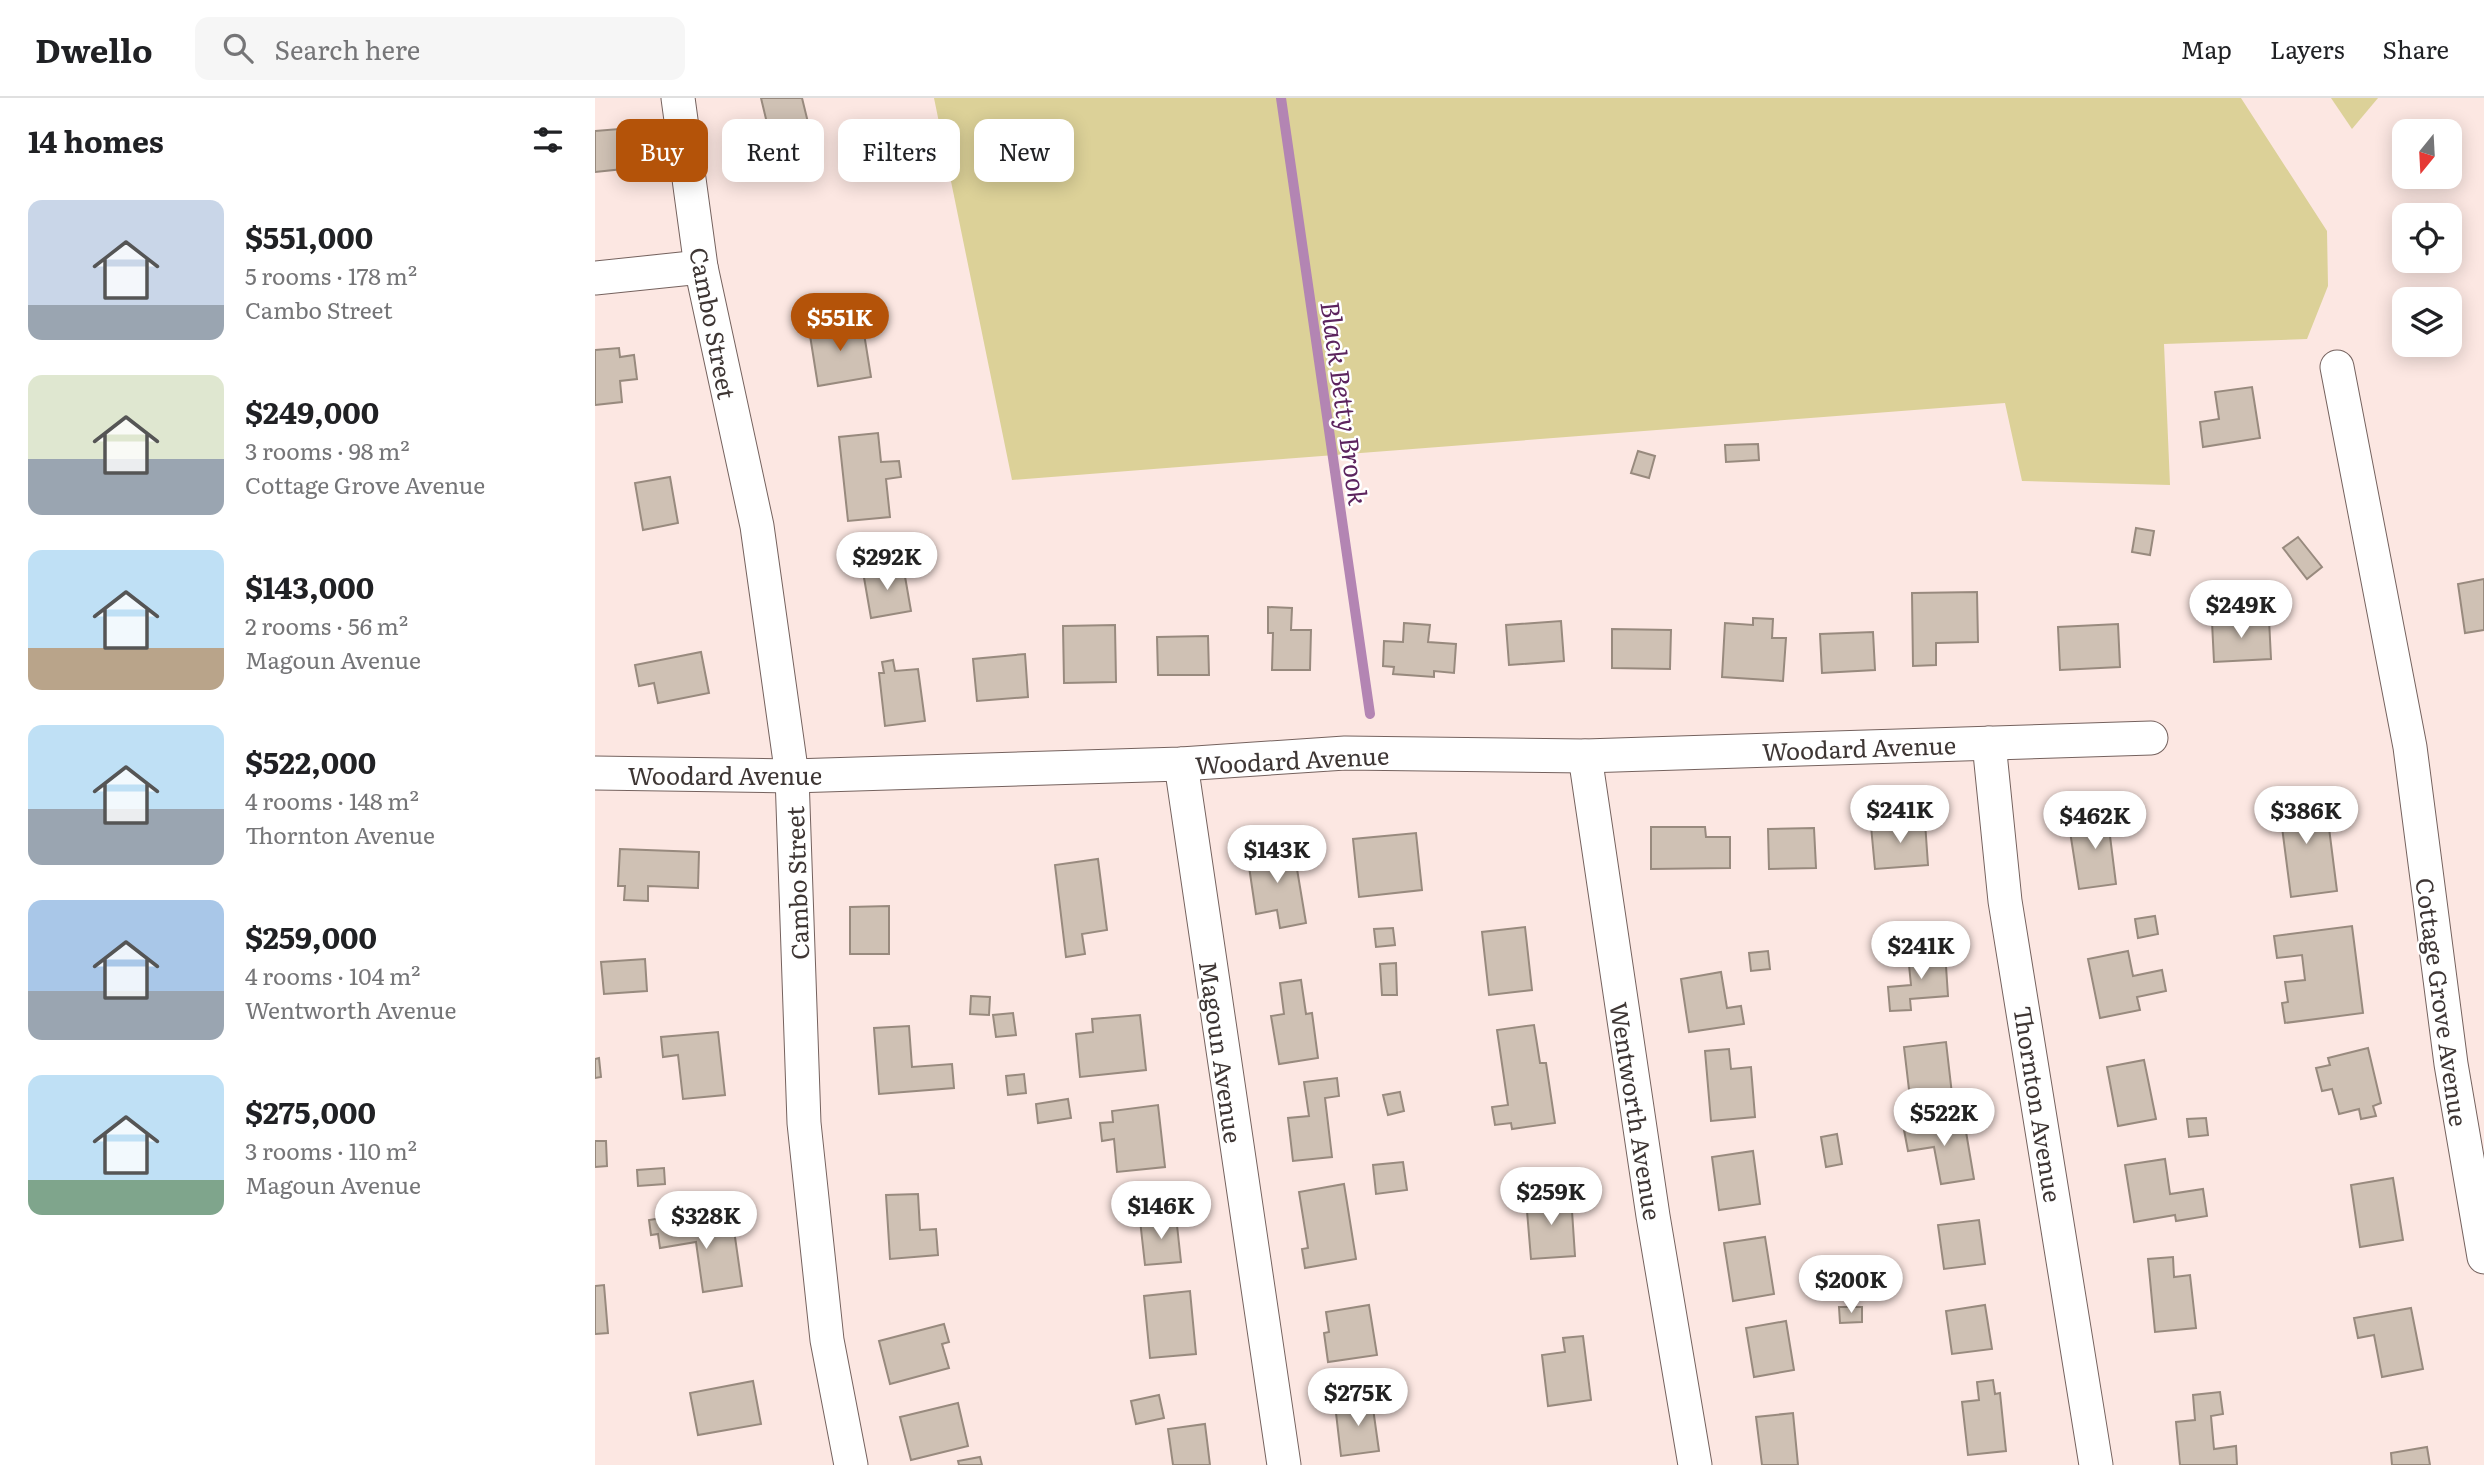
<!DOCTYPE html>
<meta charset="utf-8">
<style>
:root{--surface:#fff;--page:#f6f6f6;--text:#202124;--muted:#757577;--line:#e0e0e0;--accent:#b45309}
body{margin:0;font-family:Literata,serif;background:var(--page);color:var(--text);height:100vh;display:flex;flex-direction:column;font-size:26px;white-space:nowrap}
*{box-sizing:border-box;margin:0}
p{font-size:23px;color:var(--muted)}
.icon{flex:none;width:38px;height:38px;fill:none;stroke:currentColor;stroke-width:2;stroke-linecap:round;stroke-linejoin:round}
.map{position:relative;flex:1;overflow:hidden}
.details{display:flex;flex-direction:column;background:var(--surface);width:595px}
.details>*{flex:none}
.top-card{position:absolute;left:21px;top:21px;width:665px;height:63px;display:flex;gap:14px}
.needle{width:46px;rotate:198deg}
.buttons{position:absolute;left:1797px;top:21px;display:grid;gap:14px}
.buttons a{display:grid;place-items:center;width:70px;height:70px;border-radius:14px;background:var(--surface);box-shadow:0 4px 18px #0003;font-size:35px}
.price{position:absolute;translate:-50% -60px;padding:0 16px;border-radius:24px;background:#fff;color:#222;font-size:23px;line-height:46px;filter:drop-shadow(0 2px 4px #0008)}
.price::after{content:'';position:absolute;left:50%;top:42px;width:21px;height:16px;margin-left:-10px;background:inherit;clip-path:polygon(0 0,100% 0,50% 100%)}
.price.on{background:var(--accent);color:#fff}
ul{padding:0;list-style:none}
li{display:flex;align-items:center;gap:21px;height:175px;padding:0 28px}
li span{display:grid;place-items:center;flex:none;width:196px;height:140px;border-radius:14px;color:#555}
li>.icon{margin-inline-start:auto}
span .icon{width:84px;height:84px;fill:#fffc;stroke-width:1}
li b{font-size:30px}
h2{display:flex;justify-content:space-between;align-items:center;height:84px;padding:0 28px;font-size:30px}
.tag{padding:0 24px;border-radius:14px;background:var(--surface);box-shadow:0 4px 18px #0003;font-size:24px;line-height:63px}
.tag.on{background:var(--accent);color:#fff}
header{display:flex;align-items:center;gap:42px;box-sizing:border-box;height:98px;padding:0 35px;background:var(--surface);border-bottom:2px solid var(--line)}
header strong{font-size:33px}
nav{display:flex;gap:38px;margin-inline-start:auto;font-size:24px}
.search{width:490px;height:63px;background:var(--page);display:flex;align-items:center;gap:18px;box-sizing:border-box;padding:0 24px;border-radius:14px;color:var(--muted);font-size:26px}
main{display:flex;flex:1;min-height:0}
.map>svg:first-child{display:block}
.green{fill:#dcd198}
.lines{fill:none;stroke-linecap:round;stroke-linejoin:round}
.stream{stroke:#b385b3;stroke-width:10}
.building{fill:#cfc1b4;stroke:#988a7e;stroke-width:2}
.minor-casing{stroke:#75625e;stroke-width:35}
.minor{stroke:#fff;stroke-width:33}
.labels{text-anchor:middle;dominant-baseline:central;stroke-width:5;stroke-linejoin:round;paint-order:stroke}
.street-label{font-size:24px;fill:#3e3634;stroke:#fff}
.water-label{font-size:26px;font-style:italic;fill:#5c245e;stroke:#fff}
</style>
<header>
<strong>Dwello</strong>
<div class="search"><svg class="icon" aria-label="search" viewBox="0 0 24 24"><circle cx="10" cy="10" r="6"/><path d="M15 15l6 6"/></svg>Search here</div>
<nav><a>Map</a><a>Layers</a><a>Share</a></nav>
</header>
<main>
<section class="details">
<h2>14 homes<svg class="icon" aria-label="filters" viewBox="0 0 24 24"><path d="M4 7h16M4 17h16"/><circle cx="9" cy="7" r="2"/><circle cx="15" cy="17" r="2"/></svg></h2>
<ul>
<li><span style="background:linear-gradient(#c9d6e8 75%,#9aa5b1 0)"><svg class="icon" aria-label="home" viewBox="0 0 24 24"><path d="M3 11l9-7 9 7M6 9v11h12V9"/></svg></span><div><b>$551,000</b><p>5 rooms · 178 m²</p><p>Cambo Street</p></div></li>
<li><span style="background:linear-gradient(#dfe7d0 60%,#9aa5b1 0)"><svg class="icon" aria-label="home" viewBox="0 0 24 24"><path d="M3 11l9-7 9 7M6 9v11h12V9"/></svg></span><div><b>$249,000</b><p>3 rooms · 98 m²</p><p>Cottage Grove Avenue</p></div></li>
<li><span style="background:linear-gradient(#bfe0f5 70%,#b9a48a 0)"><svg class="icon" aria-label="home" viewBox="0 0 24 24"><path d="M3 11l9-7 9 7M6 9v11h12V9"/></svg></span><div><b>$143,000</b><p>2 rooms · 56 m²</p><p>Magoun Avenue</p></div></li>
<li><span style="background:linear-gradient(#bfe0f5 60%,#9aa5b1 0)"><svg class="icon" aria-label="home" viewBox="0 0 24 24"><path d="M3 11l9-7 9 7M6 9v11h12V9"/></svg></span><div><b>$522,000</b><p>4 rooms · 148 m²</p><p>Thornton Avenue</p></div></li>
<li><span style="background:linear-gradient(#a9c7e8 65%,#9aa5b1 0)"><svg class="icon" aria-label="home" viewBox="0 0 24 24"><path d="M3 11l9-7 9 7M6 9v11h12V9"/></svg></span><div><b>$259,000</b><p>4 rooms · 104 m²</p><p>Wentworth Avenue</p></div></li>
<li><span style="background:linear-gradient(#bfe0f5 75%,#7fa58c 0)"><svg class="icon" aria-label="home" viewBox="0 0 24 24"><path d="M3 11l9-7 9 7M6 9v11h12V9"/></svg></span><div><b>$275,000</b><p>3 rooms · 110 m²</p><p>Magoun Avenue</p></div></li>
</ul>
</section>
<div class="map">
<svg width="1889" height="1367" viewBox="0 0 1889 1367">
<rect width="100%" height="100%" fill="#fce7e2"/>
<g class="green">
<path d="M 339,0 L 1646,0 L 1732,133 L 1733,188 L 1712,241 L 1569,246 L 1575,387 L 1427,383 L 1410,305 L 417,382 Z"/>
<path d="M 1736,0 L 1783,0 L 1757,31 Z"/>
</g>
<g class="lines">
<path class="stream" d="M 686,0 L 775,616"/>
</g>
<g class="building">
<path d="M 166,0 L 207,0 L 220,53 L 181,63 Z"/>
<path d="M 24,31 L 28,71 L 0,74 L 0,33 Z"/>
<path d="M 267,223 L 276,279 L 223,288 L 214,231 Z"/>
<path d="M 24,250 L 25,259 L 39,257 L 42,281 L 25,283 L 27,304 L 0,307 L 0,252 Z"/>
<path d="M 1657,289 L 1665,340 L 1608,349 L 1605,324 L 1624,321 L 1620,294 Z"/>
<path d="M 283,335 L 286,364 L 304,363 L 306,379 L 291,381 L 295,419 L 253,423 L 244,339 Z"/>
<path d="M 1163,346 L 1164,362 L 1131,364 L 1130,347 Z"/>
<path d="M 1043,353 L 1060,358 L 1054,380 L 1036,375 Z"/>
<path d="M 75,379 L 83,425 L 48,432 L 40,385 Z"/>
<path d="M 1541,430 L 1559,433 L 1555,457 L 1537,454 Z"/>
<path d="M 1703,439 L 1727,469 L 1712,481 L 1688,450 Z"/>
<path d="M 308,467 L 316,513 L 276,520 L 268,474 Z"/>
<path d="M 1889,481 L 1889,532 L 1870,535 L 1863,486 Z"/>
<path d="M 1382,494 L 1383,544 L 1341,545 L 1341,567 L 1318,568 L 1317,495 Z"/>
<path d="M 673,509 L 697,510 L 696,532 L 716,532 L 715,572 L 677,572 L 678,535 L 673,535 Z"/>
<path d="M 1158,520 L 1178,521 L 1177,540 L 1191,540 L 1188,583 L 1127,579 L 1130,525 L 1158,527 Z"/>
<path d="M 1674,521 L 1676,561 L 1619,564 L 1617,524 Z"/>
<path d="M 966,523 L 969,563 L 914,567 L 911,527 Z"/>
<path d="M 809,525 L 835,527 L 833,544 L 861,546 L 859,575 L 839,573 L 839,579 L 798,576 L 799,569 L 788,568 L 789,543 L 808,544 Z"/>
<path d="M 1523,526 L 1525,569 L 1465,572 L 1463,529 Z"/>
<path d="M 520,527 L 521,584 L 469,585 L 468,528 Z"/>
<path d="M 1017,531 L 1076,532 L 1075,571 L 1017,570 Z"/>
<path d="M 1278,534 L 1280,572 L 1227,575 L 1225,536 Z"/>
<path d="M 613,538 L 614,577 L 563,577 L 562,539 Z"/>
<path d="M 106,554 L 114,595 L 63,605 L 59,585 L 44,588 L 40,567 Z"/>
<path d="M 430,556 L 433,599 L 382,603 L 378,561 Z"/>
<path d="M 298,562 L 300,573 L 323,571 L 330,623 L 290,628 L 284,575 L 289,575 L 287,564 Z"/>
<path d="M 1719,693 L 1724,732 L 1734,730 L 1742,793 L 1696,799 L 1683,698 Z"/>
<path d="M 1529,718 L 1531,736 L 1515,738 L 1521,786 L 1484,791 L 1474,727 Z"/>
<path d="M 1330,724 L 1333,767 L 1280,771 L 1276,728 Z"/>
<path d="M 1056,729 L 1110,729 L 1111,739 L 1135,739 L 1135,770 L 1056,771 Z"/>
<path d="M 1219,730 L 1221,770 L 1174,771 L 1173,731 Z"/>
<path d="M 821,735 L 827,792 L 764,799 L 758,741 Z"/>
<path d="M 698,747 L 711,825 L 685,830 L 682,812 L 661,816 L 652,755 Z"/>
<path d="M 25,751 L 104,754 L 103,790 L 53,788 L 53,803 L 29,802 L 30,788 L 23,788 Z"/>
<path d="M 503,761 L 512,832 L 487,836 L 490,856 L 471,859 L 460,767 Z"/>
<path d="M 294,808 L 294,856 L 255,856 L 255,809 Z"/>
<path d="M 1560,818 L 1563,836 L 1543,840 L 1540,821 Z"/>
<path d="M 1757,828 L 1768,915 L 1690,925 L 1687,905 L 1693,904 L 1690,884 L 1710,882 L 1707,857 L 1682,860 L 1679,838 Z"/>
<path d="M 930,829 L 937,892 L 894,897 L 887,834 Z"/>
<path d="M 798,830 L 800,847 L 781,849 L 779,831 Z"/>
<path d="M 1173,853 L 1175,871 L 1156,873 L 1154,855 Z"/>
<path d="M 1350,853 L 1353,898 L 1315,901 L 1316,912 L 1295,913 L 1293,889 L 1316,887 L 1313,857 Z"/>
<path d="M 1533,853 L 1538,878 L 1567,872 L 1571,893 L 1542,899 L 1545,912 L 1505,920 L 1493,861 Z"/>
<path d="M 50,861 L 52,893 L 9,896 L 6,864 Z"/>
<path d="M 801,865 L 802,897 L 787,897 L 785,866 Z"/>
<path d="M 1126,874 L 1132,910 L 1146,908 L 1149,926 L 1094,934 L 1086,881 Z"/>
<path d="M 706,882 L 711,916 L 717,915 L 723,960 L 684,966 L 676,918 L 689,916 L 685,885 Z"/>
<path d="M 376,898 L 395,899 L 394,917 L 375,916 Z"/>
<path d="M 418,915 L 421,937 L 401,939 L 398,917 Z"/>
<path d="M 545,917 L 551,972 L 485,979 L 481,936 L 498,934 L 497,921 Z"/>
<path d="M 939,927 L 945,965 L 951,965 L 960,1025 L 917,1031 L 916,1025 L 900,1027 L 897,1009 L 913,1007 L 902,932 Z"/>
<path d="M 314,928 L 317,969 L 357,966 L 359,990 L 284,996 L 279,930 Z"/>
<path d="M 123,934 L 130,997 L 88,1001 L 83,957 L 68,959 L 66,939 Z"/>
<path d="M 1351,944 L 1358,1005 L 1325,1009 L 1324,998 L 1315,1000 L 1309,949 Z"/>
<path d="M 1773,950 L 1786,1005 L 1778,1008 L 1781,1018 L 1766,1021 L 1764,1011 L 1744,1016 L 1737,991 L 1727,993 L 1721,970 L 1735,967 L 1733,960 Z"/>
<path d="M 1134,951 L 1136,971 L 1156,969 L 1160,1019 L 1116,1023 L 1110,953 Z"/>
<path d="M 4,960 L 6,979 L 0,980 L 0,961 Z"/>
<path d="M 1549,962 L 1561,1021 L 1523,1028 L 1512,969 Z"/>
<path d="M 429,976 L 431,995 L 413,997 L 411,978 Z"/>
<path d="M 742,980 L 744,998 L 730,1000 L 737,1059 L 698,1063 L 693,1020 L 714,1018 L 709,984 Z"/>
<path d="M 805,994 L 809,1013 L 793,1017 L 788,997 Z"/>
<path d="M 473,1001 L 476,1020 L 443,1025 L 441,1006 Z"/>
<path d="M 563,1007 L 570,1069 L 522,1074 L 519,1041 L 507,1043 L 505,1025 L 518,1024 L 517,1013 Z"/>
<path d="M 1344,1013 L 1346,1026 L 1369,1022 L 1379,1081 L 1346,1086 L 1339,1049 L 1313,1053 L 1309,1032 L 1336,1027 L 1334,1015 Z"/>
<path d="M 1611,1020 L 1613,1037 L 1594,1039 L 1592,1021 Z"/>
<path d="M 1242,1036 L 1247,1066 L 1231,1069 L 1226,1039 Z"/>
<path d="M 0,1043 L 11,1043 L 12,1068 L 0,1069 Z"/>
<path d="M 1158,1053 L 1165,1106 L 1124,1112 L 1117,1059 Z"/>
<path d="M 1570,1061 L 1575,1096 L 1608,1091 L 1612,1118 L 1581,1123 L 1580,1117 L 1539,1124 L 1530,1067 Z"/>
<path d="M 808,1064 L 812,1092 L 781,1096 L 778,1067 Z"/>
<path d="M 69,1070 L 70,1086 L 43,1088 L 42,1072 Z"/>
<path d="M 1798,1080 L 1808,1142 L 1765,1149 L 1756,1087 Z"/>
<path d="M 749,1086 L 761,1161 L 710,1170 L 707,1151 L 713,1150 L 704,1094 Z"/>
<path d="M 323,1096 L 325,1132 L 341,1131 L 343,1157 L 295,1161 L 291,1097 Z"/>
<path d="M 976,1098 L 980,1158 L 936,1161 L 931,1101 Z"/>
<path d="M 79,1118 L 82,1133 L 138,1125 L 147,1188 L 108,1194 L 101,1144 L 65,1150 L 63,1136 L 56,1137 L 54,1122 Z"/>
<path d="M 581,1118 L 586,1164 L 550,1167 L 545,1122 Z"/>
<path d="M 1384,1122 L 1390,1166 L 1349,1171 L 1343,1127 Z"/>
<path d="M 1170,1139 L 1179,1196 L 1138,1203 L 1129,1145 Z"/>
<path d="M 1578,1159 L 1579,1179 L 1595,1177 L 1601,1230 L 1560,1234 L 1553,1161 Z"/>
<path d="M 1256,1164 L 1260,1184 L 1244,1186 L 1241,1166 Z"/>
<path d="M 9,1187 L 13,1235 L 0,1236 L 0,1188 Z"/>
<path d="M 595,1193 L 601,1256 L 555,1260 L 549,1198 Z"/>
<path d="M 774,1207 L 782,1257 L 733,1264 L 729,1235 L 734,1234 L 731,1214 Z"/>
<path d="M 1390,1207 L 1397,1251 L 1357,1256 L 1351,1213 Z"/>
<path d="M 1244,1209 L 1267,1209 L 1267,1224 L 1245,1225 Z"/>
<path d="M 1816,1210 L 1828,1271 L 1787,1279 L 1779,1237 L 1763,1240 L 1759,1220 Z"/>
<path d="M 1191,1223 L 1199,1272 L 1159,1279 L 1151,1230 Z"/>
<path d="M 349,1226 L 354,1244 L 347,1246 L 354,1270 L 295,1286 L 284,1243 Z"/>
<path d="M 988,1238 L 996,1302 L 953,1308 L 947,1257 L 970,1254 L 968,1240 Z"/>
<path d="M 1398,1282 L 1400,1296 L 1405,1295 L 1411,1353 L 1373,1357 L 1367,1304 L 1384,1302 L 1382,1284 Z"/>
<path d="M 158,1283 L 166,1326 L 103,1337 L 95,1295 Z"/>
<path d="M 1625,1294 L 1628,1316 L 1616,1318 L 1619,1351 L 1641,1348 L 1642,1367 L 1585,1367 L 1581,1324 L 1600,1322 L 1598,1297 Z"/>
<path d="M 776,1296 L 784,1353 L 746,1358 L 741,1315 L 762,1312 L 760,1298 Z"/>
<path d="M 564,1297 L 569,1320 L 541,1326 L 536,1303 Z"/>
<path d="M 363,1305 L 373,1348 L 316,1362 L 305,1319 Z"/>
<path d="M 1198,1315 L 1203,1367 L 1167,1367 L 1161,1319 Z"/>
<path d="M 610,1326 L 615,1367 L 578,1367 L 573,1331 Z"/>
<path d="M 1832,1349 L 1835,1367 L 1797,1367 L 1796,1355 Z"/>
<path d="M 385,1359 L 387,1367 L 364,1367 L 363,1363 Z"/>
</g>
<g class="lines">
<g class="minor-casing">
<g id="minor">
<path d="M 83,0 L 106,169 L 162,428 L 197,678 L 209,1025 L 232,1242 L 256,1367"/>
<path d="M 0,180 L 106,169"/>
<path d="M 1742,269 L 1815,649 L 1856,966 L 1889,1159"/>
<path d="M 1394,645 L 1410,803 L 1501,1367"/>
<path d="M 990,658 L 1058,1118 L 1100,1367"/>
<path d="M 586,666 L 689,1367"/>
<path d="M 0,675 L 197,678 L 586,666 L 750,655 L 990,658 L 1556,640"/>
</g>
</g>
<use href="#minor" class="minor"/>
</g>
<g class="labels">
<g class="street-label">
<text transform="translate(119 225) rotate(79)">Cambo Street</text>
<text transform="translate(1264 649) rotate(-2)">Woodard Avenue</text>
<text transform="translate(697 661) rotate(-3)">Woodard Avenue</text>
<text x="130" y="676">Woodard Avenue</text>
<text transform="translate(201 785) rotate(-92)">Cambo Street</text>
<text transform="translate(1848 904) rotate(82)">Cottage Grove Avenue</text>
<text transform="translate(627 954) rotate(82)">Magoun Avenue</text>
<text transform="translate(1444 1006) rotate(81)">Thornton Avenue</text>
<text transform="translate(1042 1013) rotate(81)">Wentworth Avenue</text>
</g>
<g class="water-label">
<text transform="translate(751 305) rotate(82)">Black Betty Brook</text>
</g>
</g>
</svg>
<div class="buttons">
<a><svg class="needle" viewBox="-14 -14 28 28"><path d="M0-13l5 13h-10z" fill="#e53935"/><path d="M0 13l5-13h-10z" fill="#757577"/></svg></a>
<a><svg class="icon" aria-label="locate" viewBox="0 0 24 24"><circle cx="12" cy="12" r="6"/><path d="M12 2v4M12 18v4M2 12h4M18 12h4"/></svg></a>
<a><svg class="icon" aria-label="layers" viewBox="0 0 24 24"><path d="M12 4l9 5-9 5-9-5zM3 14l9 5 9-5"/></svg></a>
</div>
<b class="price on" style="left:245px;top:255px">$551K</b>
<b class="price" style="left:292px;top:494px">$292K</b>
<b class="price" style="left:1646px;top:542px">$249K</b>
<b class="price" style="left:1305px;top:747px">$241K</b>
<b class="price" style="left:1711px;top:748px">$386K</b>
<b class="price" style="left:1500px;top:753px">$462K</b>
<b class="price" style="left:682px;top:787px">$143K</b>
<b class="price" style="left:1326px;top:883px">$241K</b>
<b class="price" style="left:1349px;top:1050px">$522K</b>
<b class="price" style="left:956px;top:1129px">$259K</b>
<b class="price" style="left:566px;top:1143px">$146K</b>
<b class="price" style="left:111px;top:1153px">$328K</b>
<b class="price" style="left:1256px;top:1217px">$200K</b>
<b class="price" style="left:763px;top:1330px">$275K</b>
<div class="top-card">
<a class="tag on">Buy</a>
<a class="tag">Rent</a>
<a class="tag">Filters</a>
<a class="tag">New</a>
</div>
</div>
</main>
